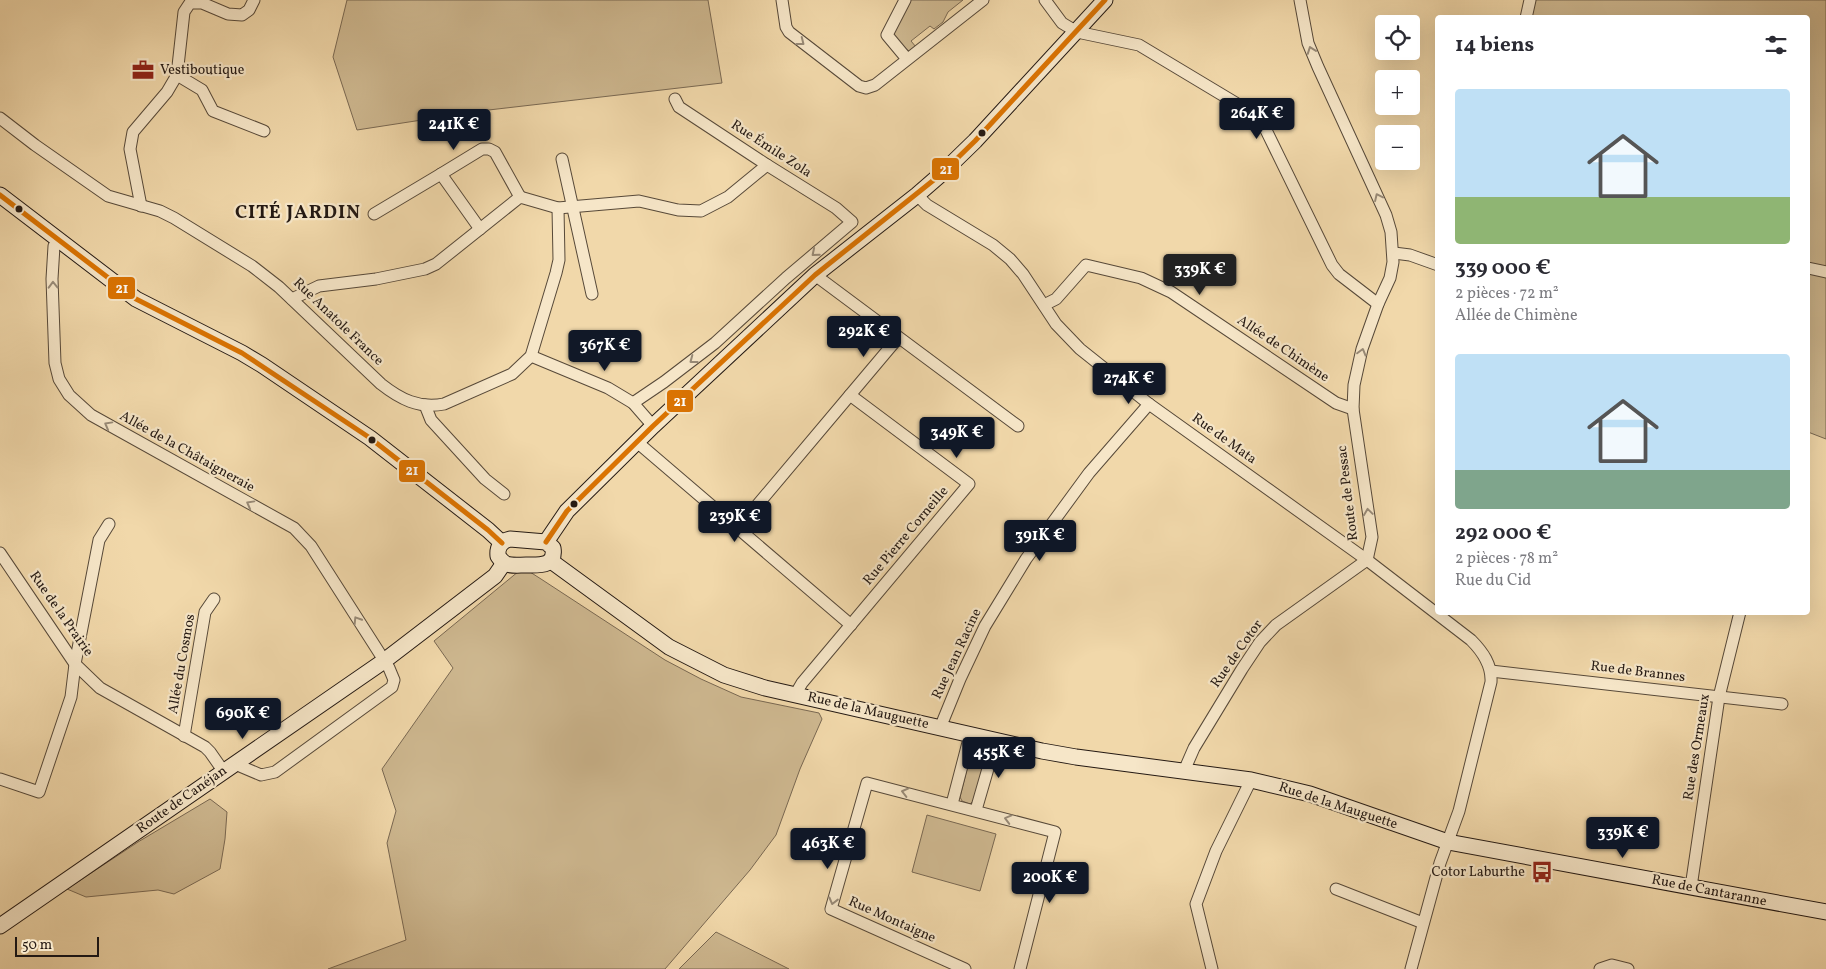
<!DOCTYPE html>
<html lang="fr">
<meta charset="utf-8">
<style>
:root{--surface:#fff;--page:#f2f2f3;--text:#2b2b33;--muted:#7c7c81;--accent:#111827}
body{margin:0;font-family:Vollkorn,serif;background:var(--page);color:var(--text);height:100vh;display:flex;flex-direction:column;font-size:19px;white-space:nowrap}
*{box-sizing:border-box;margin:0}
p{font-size:16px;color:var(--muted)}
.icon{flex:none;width:28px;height:28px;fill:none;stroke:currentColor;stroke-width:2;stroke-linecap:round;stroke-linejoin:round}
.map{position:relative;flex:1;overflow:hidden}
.side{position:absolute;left:1435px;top:15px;width:375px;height:600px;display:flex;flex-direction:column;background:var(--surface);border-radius:5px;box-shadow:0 5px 20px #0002}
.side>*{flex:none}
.controls{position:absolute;left:1375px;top:15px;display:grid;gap:10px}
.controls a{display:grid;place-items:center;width:45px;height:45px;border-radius:5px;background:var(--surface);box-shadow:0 5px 20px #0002;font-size:25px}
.scale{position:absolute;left:15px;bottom:12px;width:84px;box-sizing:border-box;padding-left:5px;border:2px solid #241913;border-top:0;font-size:14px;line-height:18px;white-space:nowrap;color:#241913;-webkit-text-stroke:4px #f6e6c8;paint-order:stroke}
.price{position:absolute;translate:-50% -42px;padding:0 11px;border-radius:5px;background:var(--accent);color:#fff;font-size:16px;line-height:32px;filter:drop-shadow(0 1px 2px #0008)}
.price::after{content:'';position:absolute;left:50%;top:30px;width:15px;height:11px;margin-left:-8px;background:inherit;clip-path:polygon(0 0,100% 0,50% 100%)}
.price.selected{background:#222;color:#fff}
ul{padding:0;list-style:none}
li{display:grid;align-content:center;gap:10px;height:265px;padding:0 20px}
li span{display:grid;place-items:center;height:155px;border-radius:5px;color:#555}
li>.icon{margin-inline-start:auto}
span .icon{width:90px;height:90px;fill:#fffc;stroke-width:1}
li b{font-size:21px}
h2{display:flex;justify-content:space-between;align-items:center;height:60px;padding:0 20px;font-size:21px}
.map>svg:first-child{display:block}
.green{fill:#ceb890;stroke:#796852}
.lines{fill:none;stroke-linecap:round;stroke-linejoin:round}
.street-casing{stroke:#574939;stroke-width:13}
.secondary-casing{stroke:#241913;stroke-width:17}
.street{stroke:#f6e6c8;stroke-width:11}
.secondary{stroke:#f6e6c8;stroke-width:15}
.bus-1-casing{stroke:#f6e6c8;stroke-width:9}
.bus-1{stroke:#da7302;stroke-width:5}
.oneway{stroke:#988a77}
.bus-dot{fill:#241913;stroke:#f6e6c8;stroke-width:2}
.labels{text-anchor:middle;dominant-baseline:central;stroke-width:4.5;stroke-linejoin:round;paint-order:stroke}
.poi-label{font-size:14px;fill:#241913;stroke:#f6e6c8;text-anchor:start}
.street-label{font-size:14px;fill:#241913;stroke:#f6e6c8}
.district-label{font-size:19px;font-weight:bold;letter-spacing:1px;fill:#241913;stroke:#f6e6c8}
.line-badge{stroke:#f6e6c8;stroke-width:2}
.badge-label{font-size:14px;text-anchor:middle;font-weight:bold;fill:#fff}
</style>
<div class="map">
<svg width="1826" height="969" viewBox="0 0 1826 969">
<rect width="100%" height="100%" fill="#f1d8aa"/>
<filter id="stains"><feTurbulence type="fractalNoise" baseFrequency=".004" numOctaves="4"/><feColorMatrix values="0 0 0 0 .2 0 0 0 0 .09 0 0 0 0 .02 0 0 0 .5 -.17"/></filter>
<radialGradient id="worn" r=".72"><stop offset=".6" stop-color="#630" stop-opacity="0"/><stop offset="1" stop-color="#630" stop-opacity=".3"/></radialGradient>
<g class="green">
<path d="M 347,0 L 708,0 L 722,83 L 480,111 L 357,130 L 333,57 Z"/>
<path d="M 910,0 L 963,0 L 948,12 L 943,22 L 934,29 L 930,26 L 911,41 L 916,47 L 909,51 L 904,48 L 893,37 L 893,33 Z"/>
<path d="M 1530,0 L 1826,0 L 1826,439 L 1808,432 L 1808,18 L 1526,18 Z"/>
<path d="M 519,571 L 530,572 L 541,579 L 665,660 L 701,679 L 741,697 L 819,713 L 822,719 L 800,769 L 776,835 L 750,870 L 665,969 L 328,969 L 406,940 L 387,843 L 396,811 L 382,769 L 453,668 L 434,641 Z"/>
<path d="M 976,747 L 985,750 L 987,754 L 975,799 L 970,804 L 962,801 L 960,797 L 972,749 Z"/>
<path d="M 210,799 L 227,812 L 225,839 L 220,869 L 174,894 L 158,890 L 86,897 L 67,889 L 138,842 Z"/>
<path d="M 927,815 L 996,834 L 980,891 L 912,872 Z"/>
<path d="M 716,932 L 789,969 L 679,969 Z"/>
</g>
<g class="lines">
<g class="street-casing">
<g id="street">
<path d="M 782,0 L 786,27 L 789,32 L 859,86 L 866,88 L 875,85 L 983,0"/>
<path d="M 905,0 L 887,35 L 907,59"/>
<path d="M 1045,0 L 1062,23 L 1077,32 L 1139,45 L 1254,114 L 1264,126 L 1332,265 L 1339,274 L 1378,304"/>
<path d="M 1300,0 L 1308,43 L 1318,67 L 1386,215 L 1391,232 L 1393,262 L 1390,278 L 1378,304 L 1362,349 L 1354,385 L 1353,409 L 1372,537 L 1367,560"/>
<path d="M 1526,18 L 1530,0"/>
<path d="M 177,75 L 202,90 L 213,111 L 264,131"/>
<path d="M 0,118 L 35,145 L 108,196 L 160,211 L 174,218 L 252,266 L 279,287 L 381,384 C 400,399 419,409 444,404 L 512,374 L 531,356 L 556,273 L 559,260 L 558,208"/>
<path d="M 562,159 L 592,294"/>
<path d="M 917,195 L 927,205 L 993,245 L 1010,259 L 1023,274 L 1056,324 L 1080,349 L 1149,404 L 1367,560 L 1471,640 C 1483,652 1492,665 1491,682 L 1459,811 L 1440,863 L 1411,969"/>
<path d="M 141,206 L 130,149 L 133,132 L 167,92 L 177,75 L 184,12 L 190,3 L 202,3 L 228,14 L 242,15 L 249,10 L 254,0"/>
<path d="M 374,214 L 441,174"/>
<path d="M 480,229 L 441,174 L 482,149 L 489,149 L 495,152 L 520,197"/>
<path d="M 58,240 L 54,246 L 52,279 L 55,363 L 59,379 L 69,395 L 91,415 L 294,528 L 311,546 L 389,668 L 394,680 L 392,687 L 275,772 L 261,775 L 235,764"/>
<path d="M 1394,253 L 1410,255 L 1438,265"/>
<path d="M 1808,268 L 1826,272"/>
<path d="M 815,275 L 1018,426"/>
<path d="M 292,299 L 319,286 L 376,279 L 425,269 L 436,264 L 520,197 L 558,208 L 639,201 L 678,210 L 701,211 L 728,197 L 767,165"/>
<path d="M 1044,305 L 1056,299 L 1086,265 L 1141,278 L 1171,292 L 1336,403 L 1353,409"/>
<path d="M 531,356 L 608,388 L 633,403 L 653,426"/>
<path d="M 850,395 L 898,338"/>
<path d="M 633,403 L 664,382 L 715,343 L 786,278 L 852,222 L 836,208 L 767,165 L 679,107 L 675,99"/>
<path d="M 425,405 L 431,420 L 485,479 L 504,494"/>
<path d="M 637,442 L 851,625"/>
<path d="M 738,528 L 850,395 L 969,484 L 802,683 L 795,695"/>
<path d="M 0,553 L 75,664 L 100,688 L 205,747 L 210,752 L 224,772"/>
<path d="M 1491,671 L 1782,704"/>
<path d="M 940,728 L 960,679 L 985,626 L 1026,559 L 1089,473 L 1149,404"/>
<path d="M 184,736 L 205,612 L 214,599"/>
<path d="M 1184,771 L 1194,748 L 1242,669 L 1260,642 L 1276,625 L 1367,560"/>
<path d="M 0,779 L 39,792 L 71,697 L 75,664 L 99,540 L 109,524"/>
<path d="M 952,804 L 970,735"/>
<path d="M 976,810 L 996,741"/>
<path d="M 1691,887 L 1719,697 L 1740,612"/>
<path d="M 1336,889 L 1423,923"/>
<path d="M 965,969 L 831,909 L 867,783 L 1055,832 L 1020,969"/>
<path d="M 1212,969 L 1196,904 L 1216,851 L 1251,780"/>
<path d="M 1600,969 L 1612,965 L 1628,969"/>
</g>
</g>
<g class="secondary-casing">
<g id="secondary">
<path d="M 0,195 L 136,299 L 242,353 L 262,365 L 370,438 L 488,530 L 502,543"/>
<path d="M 510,539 L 546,542 L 553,548 C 556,567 539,565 526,565 C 519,565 512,566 506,564 C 502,562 500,559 498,556 C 497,547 501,541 510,539 Z"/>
<path d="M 546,542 L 567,511 L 653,426 L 815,275 L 917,195 L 940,175 L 975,141 L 1105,0"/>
<path d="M 551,561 L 669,647 L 724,675 L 765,688 L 1042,751 L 1076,757 L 1251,780 L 1310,794 L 1448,842 L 1826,912"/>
<path d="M 0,926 L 384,661 L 495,576 L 504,563"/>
</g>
</g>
<use href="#street" class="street"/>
<use href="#secondary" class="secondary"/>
<g class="bus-1-casing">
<g id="bus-1">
<path d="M 0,195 L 136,299 L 242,353 L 370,438 L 488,530 L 502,543"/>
<path d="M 546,542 L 567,511 L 653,426 L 815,275 L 940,175 L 975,141 L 1105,0"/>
</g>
</g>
<use href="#bus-1" class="bus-1"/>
</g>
<defs><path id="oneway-chevron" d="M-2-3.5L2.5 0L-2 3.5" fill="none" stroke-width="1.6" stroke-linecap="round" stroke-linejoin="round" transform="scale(1.25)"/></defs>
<g class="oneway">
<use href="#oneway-chevron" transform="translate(801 42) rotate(38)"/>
<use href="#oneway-chevron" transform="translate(1311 50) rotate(-110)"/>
<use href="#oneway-chevron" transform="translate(1378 197) rotate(-115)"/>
<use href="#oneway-chevron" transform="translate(815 253) rotate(140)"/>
<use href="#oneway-chevron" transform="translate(53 285) rotate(-91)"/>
<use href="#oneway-chevron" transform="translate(1362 352) rotate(-75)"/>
<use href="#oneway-chevron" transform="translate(693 360) rotate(143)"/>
<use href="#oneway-chevron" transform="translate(108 425) rotate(-151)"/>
<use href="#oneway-chevron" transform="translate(250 504) rotate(-151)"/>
<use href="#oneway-chevron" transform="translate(1368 512) rotate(-98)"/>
<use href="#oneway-chevron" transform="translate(357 620) rotate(-122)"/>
<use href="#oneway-chevron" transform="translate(905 792) rotate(-166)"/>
<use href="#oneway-chevron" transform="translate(1008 819) rotate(-165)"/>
<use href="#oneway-chevron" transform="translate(833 901) rotate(104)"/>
</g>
<defs>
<g id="office-bare" transform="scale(1.725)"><path d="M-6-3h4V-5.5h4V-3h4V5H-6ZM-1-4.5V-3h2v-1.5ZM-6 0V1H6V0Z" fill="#8f2418" stroke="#f6e6c8" stroke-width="2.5" paint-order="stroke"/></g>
<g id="bus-bare" transform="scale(1.725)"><path d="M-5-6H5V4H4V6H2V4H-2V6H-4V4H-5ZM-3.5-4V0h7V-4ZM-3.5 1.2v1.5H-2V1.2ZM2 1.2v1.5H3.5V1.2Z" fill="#8f2418" stroke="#f6e6c8" stroke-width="2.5" paint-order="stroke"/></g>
</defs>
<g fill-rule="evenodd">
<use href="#office-bare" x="143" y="70"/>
<use href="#bus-bare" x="1542" y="872"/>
</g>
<g class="bus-dot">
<circle cx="982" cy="133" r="4.5"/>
<circle cx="19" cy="209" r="4.5"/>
<circle cx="372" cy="440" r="4.5"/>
<circle cx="574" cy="504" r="4.5"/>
</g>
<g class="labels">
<g class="poi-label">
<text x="160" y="70">Vestiboutique</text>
<text x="1525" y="872" text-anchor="end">Cotor Laburthe</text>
</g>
<g class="street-label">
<text transform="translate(771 149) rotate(33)">Rue Émile Zola</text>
<text transform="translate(338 322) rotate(44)">Rue Anatole France</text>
<text transform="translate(1283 349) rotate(34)">Allée de Chimène</text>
<text transform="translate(1224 439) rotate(36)">Rue de Mata</text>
<text transform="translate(187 452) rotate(29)">Allée de la Châtaigneraie</text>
<text transform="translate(1348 493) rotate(-97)">Route de Pessac</text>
<text transform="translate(906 536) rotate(-50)">Rue Pierre Corneille</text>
<text transform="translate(61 614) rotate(55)">Rue de la Prairie</text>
<text transform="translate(957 654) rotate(-65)">Rue Jean Racine</text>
<text transform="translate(1237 654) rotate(-55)">Rue de Cotor</text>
<text transform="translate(182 664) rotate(-80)">Allée du Cosmos</text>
<text transform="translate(1638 672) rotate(7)">Rue de Brannes</text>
<text transform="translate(868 711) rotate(13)">Rue de la Mauguette</text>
<text transform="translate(1697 747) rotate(-81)">Rue des Ormeaux</text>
<text transform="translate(182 800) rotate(-35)">Route de Canéjan</text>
<text transform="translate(1338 806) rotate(18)">Rue de la Mauguette</text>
<text transform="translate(1709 891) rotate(11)">Rue de Cantaranne</text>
<text transform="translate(892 920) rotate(24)">Rue Montaigne</text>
</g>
<g class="district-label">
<text x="298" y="213">CITÉ JARDIN</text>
</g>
</g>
<g class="line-badge">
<rect x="931" y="157" width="29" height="24" rx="5" fill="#da7302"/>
<rect x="107" y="276" width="29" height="24" rx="5" fill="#da7302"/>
<rect x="666" y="389" width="28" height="24" rx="5" fill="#da7302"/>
<rect x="398" y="459" width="28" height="24" rx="5" fill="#da7302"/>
</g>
<g class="badge-label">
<text x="946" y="174">21</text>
<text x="122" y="293">21</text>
<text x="680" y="406">21</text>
<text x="412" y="475">21</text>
</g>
<rect width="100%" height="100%" filter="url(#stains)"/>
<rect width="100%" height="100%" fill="url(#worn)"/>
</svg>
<div class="controls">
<a><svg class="icon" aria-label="locate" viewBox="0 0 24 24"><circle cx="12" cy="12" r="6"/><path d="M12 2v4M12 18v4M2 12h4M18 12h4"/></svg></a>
<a>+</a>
<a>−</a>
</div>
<div class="scale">50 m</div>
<b class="price" style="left:1257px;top:140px">264K €</b>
<b class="price" style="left:454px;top:151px">241K €</b>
<b class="price selected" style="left:1200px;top:296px">339K €</b>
<b class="price" style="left:864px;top:358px">292K €</b>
<b class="price" style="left:605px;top:372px">367K €</b>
<b class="price" style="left:1129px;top:405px">274K €</b>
<b class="price" style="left:957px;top:459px">349K €</b>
<b class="price" style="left:735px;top:543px">239K €</b>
<b class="price" style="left:1040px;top:562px">391K €</b>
<b class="price" style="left:243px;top:740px">690K €</b>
<b class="price" style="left:999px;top:779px">455K €</b>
<b class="price" style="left:1623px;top:859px">339K €</b>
<b class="price" style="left:828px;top:870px">463K €</b>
<b class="price" style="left:1050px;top:904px">200K €</b>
<section class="side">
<h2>14 biens<svg class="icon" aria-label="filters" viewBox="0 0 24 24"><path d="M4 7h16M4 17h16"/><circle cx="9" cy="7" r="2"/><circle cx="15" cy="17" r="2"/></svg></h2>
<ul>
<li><span style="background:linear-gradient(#bfe0f5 70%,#8fb573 0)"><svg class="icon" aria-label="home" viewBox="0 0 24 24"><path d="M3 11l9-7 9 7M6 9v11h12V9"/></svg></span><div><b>339 000 €</b><p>2 pièces · 72 m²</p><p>Allée de Chimène</p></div></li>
<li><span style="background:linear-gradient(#bfe0f5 75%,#7fa58c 0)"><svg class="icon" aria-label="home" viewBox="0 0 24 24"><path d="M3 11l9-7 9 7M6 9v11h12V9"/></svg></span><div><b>292 000 €</b><p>2 pièces · 78 m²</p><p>Rue du Cid</p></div></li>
</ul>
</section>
</div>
